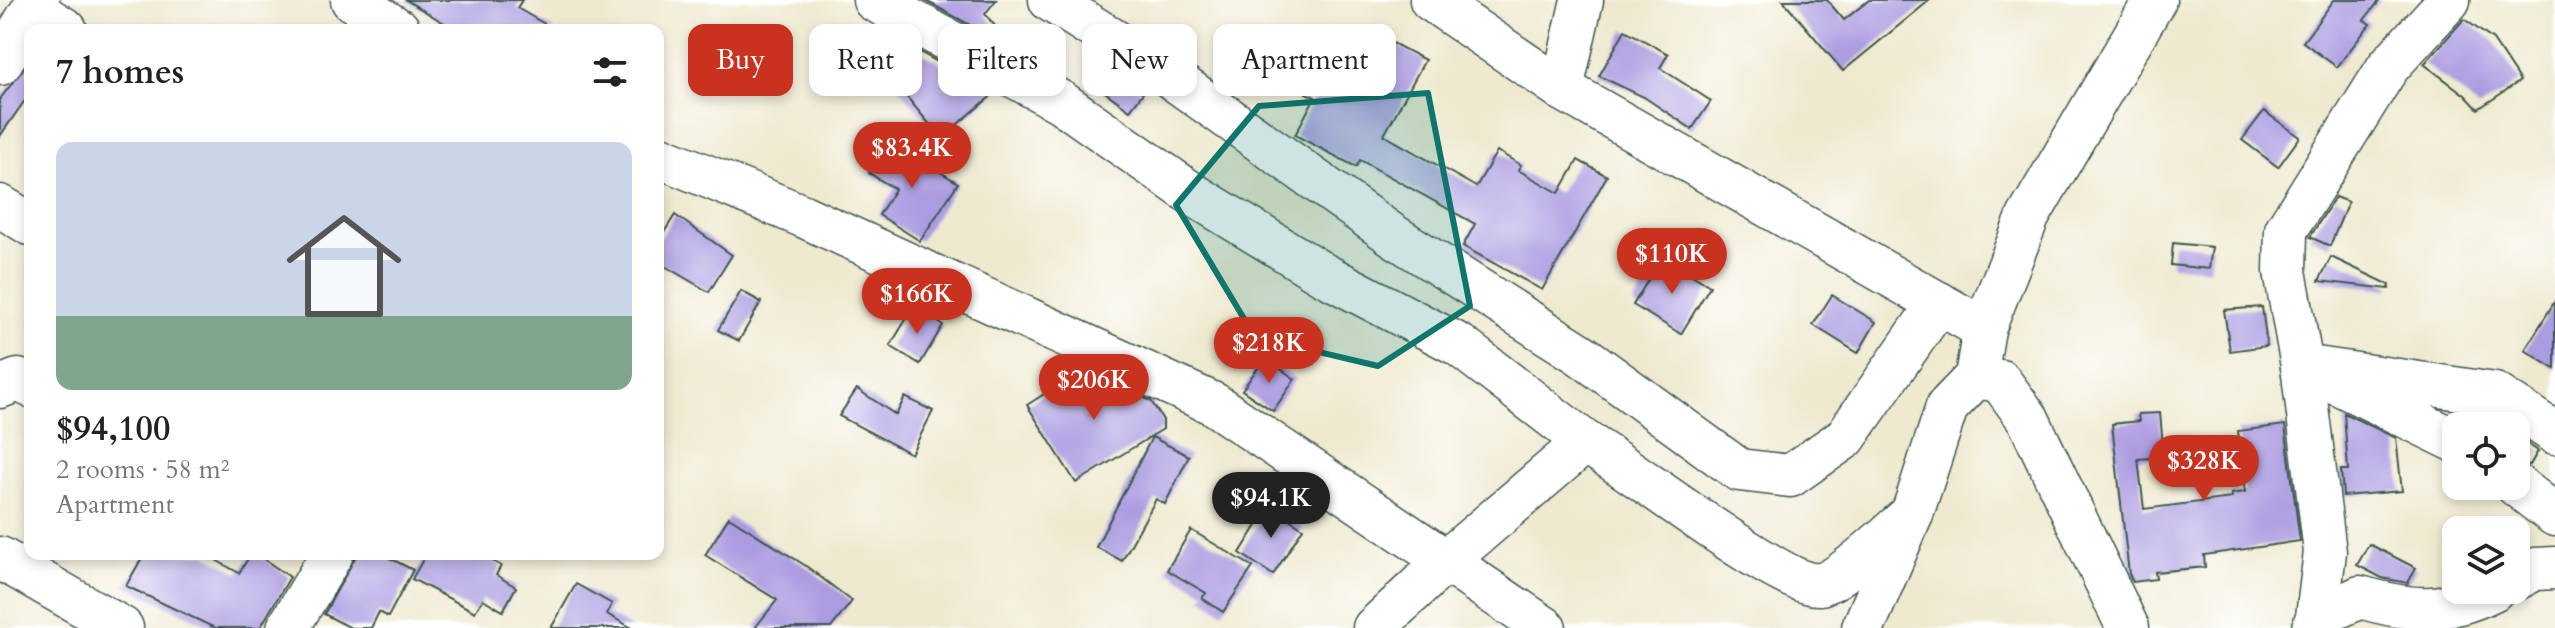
<!DOCTYPE html>
<meta charset="utf-8">
<style>
:root{--surface:#fff;--page:#f6f6f6;--text:#222;--muted:#767676;--accent:#c8321e}
body{margin:0;font-family:Cardo,serif;background:var(--page);color:var(--text);height:100vh;display:flex;flex-direction:column;font-size:30px;white-space:nowrap}
*{box-sizing:border-box;margin:0}
p{font-size:26px;color:var(--muted)}
.icon{flex:none;width:44px;height:44px;fill:none;stroke:currentColor;stroke-width:2;stroke-linecap:round;stroke-linejoin:round}
.map{position:relative;flex:1;overflow:hidden}
.panel{position:absolute;left:24px;top:24px;width:640px;height:536px;display:flex;flex-direction:column;background:var(--surface);border-radius:16px;box-shadow:0 4px 12px #0003}
.panel>*{flex:none}
.top-card{position:absolute;left:688px;top:24px;width:760px;height:72px;display:flex;gap:16px}
.buttons{position:absolute;left:2442px;top:412px;display:grid;gap:16px}
.buttons a{display:grid;place-items:center;width:88px;height:88px;border-radius:16px;background:var(--surface);box-shadow:0 4px 12px #0003;font-size:40px}
.price{position:absolute;translate:-50% -68px;padding:0 18px;border-radius:28px;background:var(--accent);color:#fff;font-size:26px;line-height:52px;filter:drop-shadow(0 2px 4px #0008)}
.price::after{content:'';position:absolute;left:50%;top:48px;width:24px;height:18px;margin-left:-12px;background:inherit;clip-path:polygon(0 0,100% 0,50% 100%)}
.price.current{background:#222;color:#fff}
ul{padding:0;list-style:none}
li{display:grid;align-content:center;gap:16px;height:424px;padding:0 32px}
li span{display:grid;place-items:center;height:248px;border-radius:16px;color:#555}
li>.icon{margin-inline-start:auto}
span .icon{width:144px;height:144px;fill:#fffc;stroke-width:1}
li b{font-size:34px}
h2{display:flex;justify-content:space-between;align-items:center;height:96px;padding:0 32px;font-size:34px}
.pill{padding:0 28px;border-radius:16px;background:var(--surface);box-shadow:0 4px 12px #0003;font-size:28px;line-height:72px}
.pill.current{background:var(--accent);color:#fff}
.map>svg:first-child{display:block}
.building{fill:#ab9be1}
.lines{fill:none;stroke-linecap:round;stroke-linejoin:round}
.minor-casing{stroke:#3e574b;stroke-width:45}
.minor{stroke:#fff;stroke-width:42}
.marked{fill:#0f766e;fill-opacity:0.2;stroke:#0f766e;stroke-width:6;stroke-linejoin:round}
</style>
<div class="map">
<svg width="2555" height="628" viewBox="0 0 2555 628">
<rect width="100%" height="100%" fill="#fff"/>
<filter id="ink" filterUnits="userSpaceOnUse"><feTurbulence type="fractalNoise" baseFrequency=".0125" numOctaves="2"/><feDisplacementMap in="SourceGraphic" scale="16" xChannelSelector="R" yChannelSelector="G"/><feConvolveMatrix kernelMatrix="1 2 1 2 8 2 1 2 1" color-interpolation-filters="sRGB"/></filter>
<filter id="wash" filterUnits="userSpaceOnUse"><feTurbulence type="fractalNoise" baseFrequency=".006" numOctaves="4" result="noise"/><feDisplacementMap in="SourceGraphic" scale="32" xChannelSelector="R" yChannelSelector="G"/><feGaussianBlur stdDeviation="1.8" result="paint"/><feColorMatrix in="noise" values="0 0 0 0 0 0 0 0 0 0 0 0 0 0 0 0 0 1.4 0 .05"/><feComposite in="paint" operator="in"/></filter>
<g filter="url(#wash)">
<rect width="100%" height="100%" fill="#eee9cf"/>
<g id="blocks">
<g class="building">
<path d="M 406,0 L 522,0 L 517,8 L 555,30 L 456,30 Z"/>
<path d="M 924,0 L 996,0 L 985,14 L 1014,49 Z"/>
<path d="M 1783,0 L 1827,0 L 1844,20 L 1869,0 L 1930,0 L 1843,71 Z"/>
<path d="M 2334,0 L 2380,0 L 2364,20 L 2370,24 L 2337,67 L 2303,42 Z"/>
<path d="M 2464,19 L 2493,40 L 2520,81 L 2478,109 L 2465,95 L 2424,64 Z"/>
<path d="M 1625,30 L 1668,54 L 1660,68 L 1711,101 L 1692,129 L 1644,97 L 1599,76 Z"/>
<path d="M 883,32 L 995,93 L 941,138 L 865,47 Z"/>
<path d="M 1332,41 L 1381,65 L 1393,43 L 1425,60 L 1384,135 L 1476,187 L 1497,151 L 1521,165 L 1518,170 L 1559,193 L 1578,160 L 1607,176 L 1542,290 L 1463,246 L 1475,224 L 1360,160 L 1356,167 L 1295,135 L 1315,97 L 1306,93 Z"/>
<path d="M 30,60 L 30,93 L 0,136 L 0,99 Z"/>
<path d="M 1100,62 L 1143,93 L 1130,110 L 1088,80 Z"/>
<path d="M 2264,111 L 2300,137 L 2278,167 L 2242,140 Z"/>
<path d="M 890,141 L 958,183 L 920,241 L 879,215 L 895,189 L 869,173 Z"/>
<path d="M 2335,197 L 2348,202 L 2330,246 L 2310,237 Z"/>
<path d="M 675,215 L 732,255 L 709,292 L 658,262 L 658,242 Z"/>
<path d="M 2173,243 L 2212,247 L 2209,269 L 2171,265 Z"/>
<path d="M 1662,257 L 1710,286 L 1681,334 L 1633,305 Z"/>
<path d="M 2331,257 L 2390,285 L 2389,289 L 2319,281 Z"/>
<path d="M 741,291 L 761,302 L 739,341 L 718,330 Z"/>
<path d="M 1832,295 L 1876,322 L 1858,353 L 1813,325 Z"/>
<path d="M 2555,301 L 2555,369 L 2525,350 Z"/>
<path d="M 2262,307 L 2267,346 L 2230,351 L 2224,310 Z"/>
<path d="M 913,308 L 943,325 L 920,364 L 890,346 Z"/>
<path d="M 1265,358 L 1295,379 L 1273,411 L 1242,390 Z"/>
<path d="M 1082,370 L 1151,401 L 1163,420 L 1163,429 L 1076,483 L 1027,405 Z"/>
<path d="M 857,389 L 896,415 L 905,397 L 933,411 L 911,454 L 839,416 Z"/>
<path d="M 2160,413 L 2164,457 L 2138,459 L 2144,509 L 2232,498 L 2231,494 L 2245,492 L 2238,431 L 2285,425 L 2300,541 L 2204,555 L 2205,567 L 2155,572 L 2156,579 L 2133,582 L 2129,574 L 2112,424 L 2139,421 L 2138,414 Z"/>
<path d="M 2344,413 L 2396,438 L 2402,491 L 2343,496 L 2341,470 L 2348,470 Z"/>
<path d="M 2516,436 L 2538,451 L 2530,465 L 2516,462 Z"/>
<path d="M 1152,437 L 1189,456 L 1165,504 L 1156,499 L 1122,561 L 1096,547 Z"/>
<path d="M 1269,506 L 1303,528 L 1273,575 L 1240,553 Z"/>
<path d="M 729,517 L 806,566 L 852,601 L 831,628 L 755,628 L 777,600 L 705,555 Z"/>
<path d="M 1191,530 L 1253,567 L 1223,612 L 1202,598 L 1206,593 L 1167,570 Z"/>
<path d="M 2369,544 L 2416,568 L 2408,583 L 2382,578 L 2357,565 Z"/>
<path d="M 144,554 L 205,554 L 239,573 L 251,554 L 256,554 L 290,577 L 260,628 L 215,628 L 126,586 Z"/>
<path d="M 357,554 L 382,554 L 413,570 L 388,617 L 379,612 L 371,628 L 351,628 L 324,614 Z"/>
<path d="M 426,554 L 480,554 L 501,566 L 496,575 L 516,587 L 503,611 L 483,599 L 475,612 L 412,579 Z"/>
<path d="M 576,584 L 612,604 L 607,614 L 632,628 L 551,628 Z"/>
</g>
</g>
</g>
<g filter="url(#ink)">
<use href="#blocks" fill-opacity="0" stroke="#3e574b" stroke-width="2"/>
<g class="lines">
<g class="minor-casing">
<g id="minor">
<path d="M 352,0 L 399,30"/>
<path d="M 874,0 L 1061,102 L 1191,193 L 1323,274 L 1459,345 L 1585,442"/>
<path d="M 1050,0 L 1159,69 L 1394,236 L 1580,354 L 1739,470 L 1790,476 L 1845,438 L 1939,303"/>
<path d="M 1431,0 L 1562,89 L 1984,329 L 1976,377"/>
<path d="M 33,9 L 66,30"/>
<path d="M 0,64 L 38,0"/>
<path d="M 1562,89 L 1582,0"/>
<path d="M 658,156 L 803,216 L 1214,404 L 1545,628"/>
<path d="M 0,206 L 30,224"/>
<path d="M 1984,329 L 2028,217 L 2155,0"/>
<path d="M 2302,366 L 2495,394 L 2555,433"/>
<path d="M 2335,382 L 2456,441"/>
<path d="M 0,387 L 18,380 L 30,386"/>
<path d="M 2516,485 L 2555,515"/>
<path d="M 0,558 L 122,628"/>
<path d="M 2516,579 L 2535,569 L 2555,568"/>
<path d="M 2317,617 L 2360,597 C 2412,612 2444,614 2493,590"/>
<path d="M 288,628 L 332,554"/>
<path d="M 1374,628 L 1446,561 L 1585,442 C 1629,466 1784,589 1820,584 C 1841,581 1893,529 1912,514"/>
<path d="M 1863,628 L 1912,514 L 1947,407 L 1976,377 L 2000,381 L 2028,419 L 2128,628"/>
<path d="M 2313,628 L 2317,617 L 2325,552 L 2302,366 L 2285,271 L 2286,230 L 2388,67 L 2449,0"/>
</g>
</g>
<use href="#minor" class="minor"/>
</g>
</g>
<path class="marked" d="M 1428,93 L 1470,306 L 1378,366 L 1255,337 L 1176,205 L 1259,106 Z"/>
</svg>
<div class="buttons">
<a><svg class="icon" aria-label="locate" viewBox="0 0 24 24"><circle cx="12" cy="12" r="6"/><path d="M12 2v4M12 18v4M2 12h4M18 12h4"/></svg></a>
<a><svg class="icon" aria-label="layers" viewBox="0 0 24 24"><path d="M12 4l9 5-9 5-9-5zM3 14l9 5 9-5"/></svg></a>
</div>
<b class="price" style="left:912px;top:190px">$83.4K</b>
<b class="price" style="left:1672px;top:296px">$110K</b>
<b class="price" style="left:917px;top:336px">$166K</b>
<b class="price" style="left:1269px;top:385px">$218K</b>
<b class="price" style="left:1094px;top:422px">$206K</b>
<b class="price" style="left:2204px;top:503px">$328K</b>
<b class="price current" style="left:1271px;top:540px">$94.1K</b>
<div class="top-card">
<a class="pill current">Buy</a>
<a class="pill">Rent</a>
<a class="pill">Filters</a>
<a class="pill">New</a>
<a class="pill">Apartment</a>
</div>
<section class="panel">
<h2>7 homes<svg class="icon" aria-label="filters" viewBox="0 0 24 24"><path d="M4 7h16M4 17h16"/><circle cx="9" cy="7" r="2"/><circle cx="15" cy="17" r="2"/></svg></h2>
<ul>
<li><span style="background:linear-gradient(#c9d6e8 70%,#7fa58c 0)"><svg class="icon" aria-label="home" viewBox="0 0 24 24"><path d="M3 11l9-7 9 7M6 9v11h12V9"/></svg></span><div><b>$94,100</b><p>2 rooms · 58 m²</p><p>Apartment</p></div></li>
</ul>
</section>
</div>
